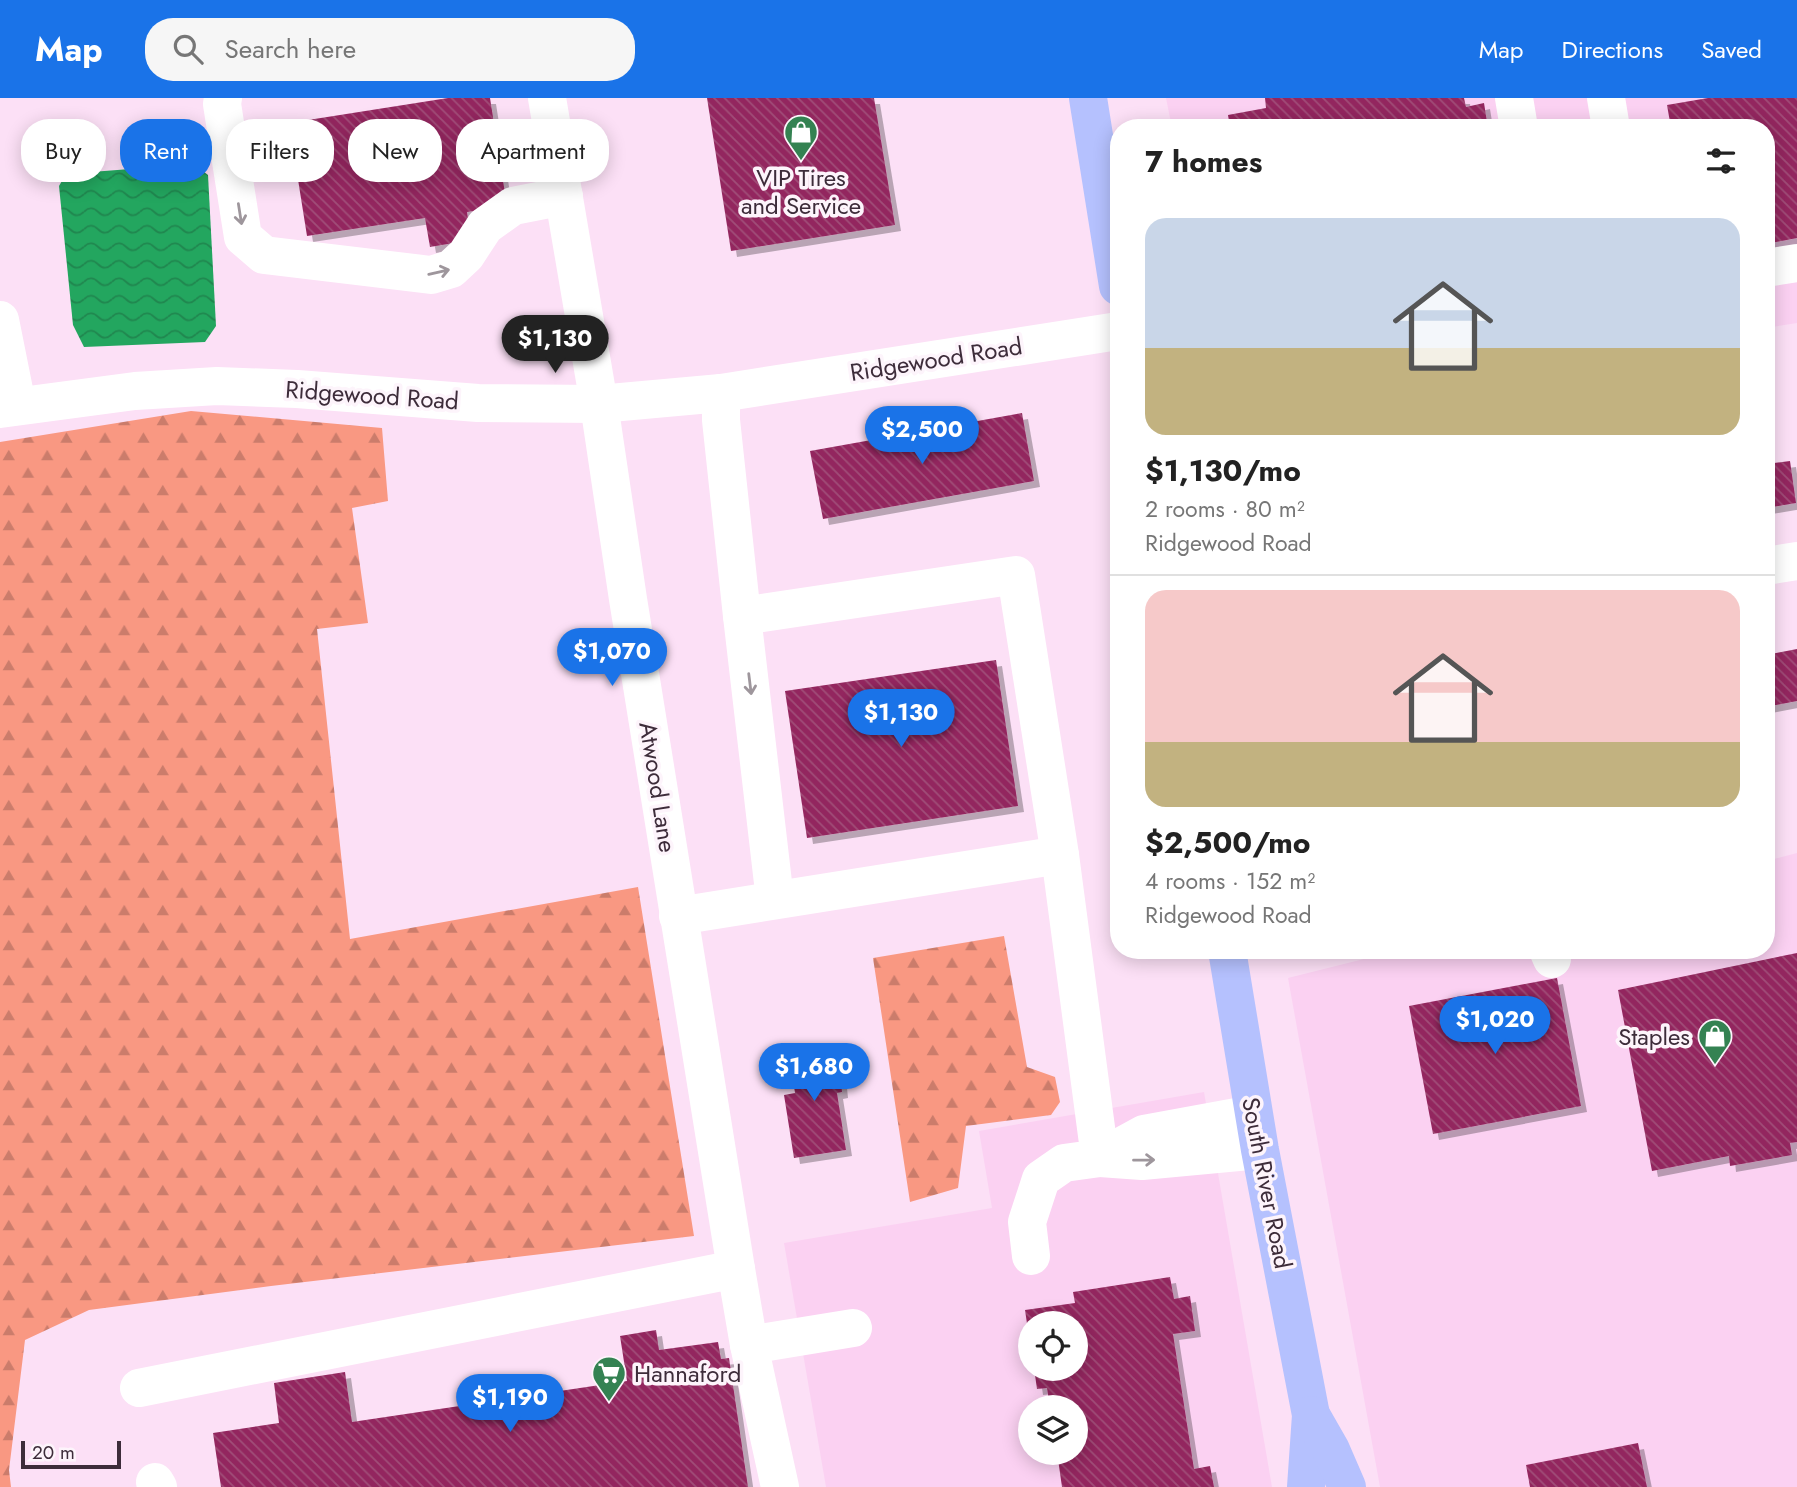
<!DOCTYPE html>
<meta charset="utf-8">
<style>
:root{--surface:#fff;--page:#f6f6f6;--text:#222;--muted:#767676;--line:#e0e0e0;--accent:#1a73e8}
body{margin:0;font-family:Jost,sans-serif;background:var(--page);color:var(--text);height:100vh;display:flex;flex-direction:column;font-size:26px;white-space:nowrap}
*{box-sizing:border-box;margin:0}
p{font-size:23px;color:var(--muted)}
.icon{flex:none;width:38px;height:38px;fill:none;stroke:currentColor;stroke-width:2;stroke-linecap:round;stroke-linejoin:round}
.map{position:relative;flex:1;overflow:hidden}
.details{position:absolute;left:1110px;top:21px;width:665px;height:840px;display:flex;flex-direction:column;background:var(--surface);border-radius:28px;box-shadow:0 4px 18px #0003}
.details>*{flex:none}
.guide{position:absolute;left:21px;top:21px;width:665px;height:63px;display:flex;gap:14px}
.tools{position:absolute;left:1018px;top:1213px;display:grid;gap:14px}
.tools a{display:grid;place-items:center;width:70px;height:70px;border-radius:50%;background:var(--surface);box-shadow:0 4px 18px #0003;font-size:35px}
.scale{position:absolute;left:21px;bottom:18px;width:100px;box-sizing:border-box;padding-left:7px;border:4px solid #3d2c3a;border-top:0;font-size:19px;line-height:24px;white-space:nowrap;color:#3d2c3a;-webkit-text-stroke:5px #fdf4fb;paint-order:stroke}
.price{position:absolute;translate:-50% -60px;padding:0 16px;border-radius:24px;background:var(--accent);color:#fff;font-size:23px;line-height:46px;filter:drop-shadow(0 2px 4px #0008)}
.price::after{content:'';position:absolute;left:50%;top:42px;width:21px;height:16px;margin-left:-10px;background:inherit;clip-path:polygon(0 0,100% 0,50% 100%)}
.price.selected{background:#222;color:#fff}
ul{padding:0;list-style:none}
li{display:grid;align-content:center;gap:14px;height:371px;padding:0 35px}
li+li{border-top:2px solid var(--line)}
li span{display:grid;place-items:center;height:217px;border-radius:21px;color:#555}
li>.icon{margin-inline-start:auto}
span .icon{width:126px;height:126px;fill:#fffc;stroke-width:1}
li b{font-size:30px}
h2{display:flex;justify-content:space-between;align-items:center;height:84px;padding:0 35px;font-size:30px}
.chip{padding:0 24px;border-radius:28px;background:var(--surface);box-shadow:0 4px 18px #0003;font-size:24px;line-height:63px}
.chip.selected{background:var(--accent);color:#fff}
header{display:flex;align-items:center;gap:42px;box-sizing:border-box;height:98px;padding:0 35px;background:var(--accent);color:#fff}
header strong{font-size:33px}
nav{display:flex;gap:38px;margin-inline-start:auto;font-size:24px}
.search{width:490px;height:63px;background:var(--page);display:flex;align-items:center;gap:18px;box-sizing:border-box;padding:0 24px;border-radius:28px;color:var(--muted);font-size:26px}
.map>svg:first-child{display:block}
.built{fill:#fbd1f2;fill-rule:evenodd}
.forest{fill:url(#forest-firs)}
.water{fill:url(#water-waves)}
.building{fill:url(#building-back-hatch);filter:url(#shadow)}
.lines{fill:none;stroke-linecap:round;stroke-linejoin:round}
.minor{stroke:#fff;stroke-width:38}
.major{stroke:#b5c1fe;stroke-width:38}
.oneway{stroke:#9e969c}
.labels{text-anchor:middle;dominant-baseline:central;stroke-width:7;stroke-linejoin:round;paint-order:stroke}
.poi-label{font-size:24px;fill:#3d2c3a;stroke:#fdf4fb}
.street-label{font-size:24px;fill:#3d2c3a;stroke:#fdf4fb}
</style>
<header>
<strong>Map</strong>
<div class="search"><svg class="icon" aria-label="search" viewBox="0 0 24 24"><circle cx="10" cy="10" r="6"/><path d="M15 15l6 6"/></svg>Search here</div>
<nav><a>Map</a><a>Directions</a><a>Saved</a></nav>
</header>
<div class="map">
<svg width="1797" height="1389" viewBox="0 0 1797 1389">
<defs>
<pattern id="forest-firs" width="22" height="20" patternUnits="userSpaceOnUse" patternTransform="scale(1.75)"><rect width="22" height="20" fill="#f99882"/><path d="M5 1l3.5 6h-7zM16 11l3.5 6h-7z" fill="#cb7c6b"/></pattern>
<pattern id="water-waves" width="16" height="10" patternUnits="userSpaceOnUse" patternTransform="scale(1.75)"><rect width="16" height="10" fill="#23a65f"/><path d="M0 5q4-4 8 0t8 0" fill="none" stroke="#20874f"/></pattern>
<pattern id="building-back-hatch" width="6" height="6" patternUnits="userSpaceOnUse" patternTransform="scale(1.75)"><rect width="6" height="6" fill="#93275e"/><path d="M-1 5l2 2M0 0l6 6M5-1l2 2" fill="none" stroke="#a04d78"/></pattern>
<filter id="shadow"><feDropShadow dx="6" dy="6" stdDeviation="0" flood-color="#0004"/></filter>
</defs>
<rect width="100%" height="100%" fill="#fce0f6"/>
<g class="built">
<path d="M 1166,0 L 1797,0 L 1797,225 L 1766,230 L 1766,30 L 1172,30 Z"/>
<path d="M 1797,755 L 1797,1389 L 1380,1389 L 1288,880 L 1400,852 L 1766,852 L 1766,763 Z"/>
<path d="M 1204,994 L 1272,1389 L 826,1389 L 784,1145 L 992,1110 L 979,1033 ZM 1031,1225 L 1076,1225 L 1076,1270 L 1031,1270 ZM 1031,1309 L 1076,1309 L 1076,1354 L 1031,1354 Z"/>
</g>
<g class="forest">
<path d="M 191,313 L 382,330 L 388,403 L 352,410 L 368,525 L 317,531 L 350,841 L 638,789 L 694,1138 L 271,1188 L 89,1212 L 25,1242 L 9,1372 L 11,1389 L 0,1389 L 0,344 Z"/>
<path d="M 1004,838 L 1027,969 L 1055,979 L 1060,1004 L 1051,1017 L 966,1028 L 958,1090 L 910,1104 L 873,860 Z"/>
</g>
<path class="water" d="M 194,66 L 208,77 L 216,228 L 205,244 L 84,249 L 73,227 L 59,88 L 66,76 Z"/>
<g class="building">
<path d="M 448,0 L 490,0 L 507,108 L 467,114 L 471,142 L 430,149 L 425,120 L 307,138 L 289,25 Z"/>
<path d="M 707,0 L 874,0 L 895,127 L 731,153 Z"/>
<path d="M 1265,0 L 1464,0 L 1466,9 L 1484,5 L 1488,30 L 1230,30 L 1228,17 L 1266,10 Z"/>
<path d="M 1708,0 L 1797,0 L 1797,140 L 1766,146 L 1766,30 L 1671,30 L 1667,7 Z"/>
<path d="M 1022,315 L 1034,383 L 823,421 L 810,353 Z"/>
<path d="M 1790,363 L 1796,405 L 1766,410 L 1766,366 Z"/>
<path d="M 1797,551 L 1797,603 L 1766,609 L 1766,557 Z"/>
<path d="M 996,562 L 1018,708 L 807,740 L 785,593 Z"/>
<path d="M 1797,855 L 1797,1044 L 1790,1045 L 1792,1057 L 1730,1068 L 1729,1058 L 1652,1073 L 1618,892 Z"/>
<path d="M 1557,880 L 1581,1008 L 1433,1036 L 1409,908 Z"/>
<path d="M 828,945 L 833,975 L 840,974 L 842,994 L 837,995 L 846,1052 L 794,1060 L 784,997 L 795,995 L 788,950 Z"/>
<path d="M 1170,1179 L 1174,1201 L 1190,1198 L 1195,1233 L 1173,1236 L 1194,1371 L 1210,1368 L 1214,1389 L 1062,1389 L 1057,1354 L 1076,1354 L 1076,1309 L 1050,1309 L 1047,1290 L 1037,1291 L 1034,1270 L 1076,1270 L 1076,1225 L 1031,1225 L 1029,1239 L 1025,1212 L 1075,1205 L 1073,1194 Z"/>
<path d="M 656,1232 L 659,1252 L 718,1244 L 721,1261 L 729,1260 L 748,1389 L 221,1389 L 213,1335 L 279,1325 L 274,1285 L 345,1274 L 352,1324 L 627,1283 L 620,1238 Z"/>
<path d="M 1638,1345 L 1647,1389 L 1530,1389 L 1526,1367 Z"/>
</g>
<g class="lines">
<g class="minor">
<path d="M 223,0 L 222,6 L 243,139 L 264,157 L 431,177 L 451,171 L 466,157 L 485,128 L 513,108 L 564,98"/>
<path d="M 547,0 L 599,306 L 628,501 L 736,1171"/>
<path d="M 1514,0 L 1519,30"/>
<path d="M 1606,0 L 1611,30"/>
<path d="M 1766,170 L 1797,165"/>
<path d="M 0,222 L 17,307"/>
<path d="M 721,295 L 721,322 L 742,518 L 1016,477 L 1060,757 L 1100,1060 L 1064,1065 L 1041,1081 L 1027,1124 L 1031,1158"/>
<path d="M 0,311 L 135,293 L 217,288 L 297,291 L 478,305 L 599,306 L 721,295 L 1118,233"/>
<path d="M 1766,468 L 1797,463"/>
<path d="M 742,518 L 775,802"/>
<path d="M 678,818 L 1060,757"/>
<path d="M 1548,852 L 1552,861"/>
<path d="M 1253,1016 L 1144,1036 L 1100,1060 L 1142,1063 L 1260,1052"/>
<path d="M 749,1247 L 853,1230"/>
<path d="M 139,1290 L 736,1171 L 749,1247 L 780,1389"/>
<path d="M 155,1384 L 158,1389"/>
</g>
<g class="major">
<path d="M 1088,0 L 1118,188"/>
<path d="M 1227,852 L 1260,1052 L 1311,1317 L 1306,1389"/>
<path d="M 1311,1317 L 1331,1352 L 1347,1389"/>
</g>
</g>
<defs><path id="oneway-shaft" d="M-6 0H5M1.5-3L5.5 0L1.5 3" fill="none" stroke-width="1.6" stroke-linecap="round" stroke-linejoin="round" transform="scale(1.75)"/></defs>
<g class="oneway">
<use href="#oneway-shaft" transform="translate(240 116) rotate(81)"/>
<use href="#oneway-shaft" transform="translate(439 174) rotate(-13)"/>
<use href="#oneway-shaft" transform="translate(750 586) rotate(83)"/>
<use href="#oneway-shaft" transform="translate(1144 1062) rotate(-1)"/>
</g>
<defs>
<g id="shop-pin" transform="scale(1.75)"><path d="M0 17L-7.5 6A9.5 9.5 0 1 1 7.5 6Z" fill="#348252" stroke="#fdf4fb"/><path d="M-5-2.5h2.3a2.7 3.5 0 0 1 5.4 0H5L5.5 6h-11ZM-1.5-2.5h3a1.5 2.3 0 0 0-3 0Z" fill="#fff"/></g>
<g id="supermarket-pin" transform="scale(1.75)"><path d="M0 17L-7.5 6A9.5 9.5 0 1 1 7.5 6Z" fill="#348252" stroke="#fdf4fb"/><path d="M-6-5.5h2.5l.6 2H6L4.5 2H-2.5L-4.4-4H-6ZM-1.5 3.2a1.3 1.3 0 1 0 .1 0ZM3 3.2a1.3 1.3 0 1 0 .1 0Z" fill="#fff"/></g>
</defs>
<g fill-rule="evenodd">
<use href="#shop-pin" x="801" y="34"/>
<use href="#shop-pin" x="1715" y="938"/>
<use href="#supermarket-pin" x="609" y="1275"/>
</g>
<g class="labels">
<g class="poi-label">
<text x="801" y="79">VIP Tires<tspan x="801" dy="28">and Service</tspan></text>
<text x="1690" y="938" text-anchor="end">Staples</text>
<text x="634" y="1275" text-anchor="start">Hannaford</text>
</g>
<g class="street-label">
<text transform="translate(936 261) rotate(-9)">Ridgewood Road</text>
<text transform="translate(372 297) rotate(4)">Ridgewood Road</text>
<text transform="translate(658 689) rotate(81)">Atwood Lane</text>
<text transform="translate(1267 1085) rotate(79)">South River Road</text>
</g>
</g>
</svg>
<div class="tools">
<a><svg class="icon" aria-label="locate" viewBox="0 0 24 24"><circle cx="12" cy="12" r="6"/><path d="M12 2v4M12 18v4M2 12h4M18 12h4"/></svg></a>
<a><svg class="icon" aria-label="layers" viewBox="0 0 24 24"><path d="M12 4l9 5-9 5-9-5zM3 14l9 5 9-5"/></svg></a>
</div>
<div class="scale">20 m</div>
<b class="price selected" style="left:555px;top:277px">$1,130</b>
<b class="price" style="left:922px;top:368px">$2,500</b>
<b class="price" style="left:612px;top:590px">$1,070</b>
<b class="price" style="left:901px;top:651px">$1,130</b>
<b class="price" style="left:1495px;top:958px">$1,020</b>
<b class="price" style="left:814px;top:1005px">$1,680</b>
<b class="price" style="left:510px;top:1336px">$1,190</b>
<div class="guide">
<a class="chip">Buy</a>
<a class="chip selected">Rent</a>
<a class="chip">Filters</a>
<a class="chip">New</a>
<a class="chip">Apartment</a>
</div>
<section class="details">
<h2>7 homes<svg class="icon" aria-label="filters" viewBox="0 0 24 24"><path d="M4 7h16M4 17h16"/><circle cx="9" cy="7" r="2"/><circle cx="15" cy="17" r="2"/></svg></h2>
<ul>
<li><span style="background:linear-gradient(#c9d6e8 60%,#c2b280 0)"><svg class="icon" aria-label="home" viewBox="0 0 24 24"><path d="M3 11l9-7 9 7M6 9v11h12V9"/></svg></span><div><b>$1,130/mo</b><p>2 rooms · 80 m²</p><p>Ridgewood Road</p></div></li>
<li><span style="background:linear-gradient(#f6c9c9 70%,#c2b280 0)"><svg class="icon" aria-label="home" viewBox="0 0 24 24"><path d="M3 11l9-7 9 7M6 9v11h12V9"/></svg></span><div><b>$2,500/mo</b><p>4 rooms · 152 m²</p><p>Ridgewood Road</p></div></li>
</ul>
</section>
</div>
